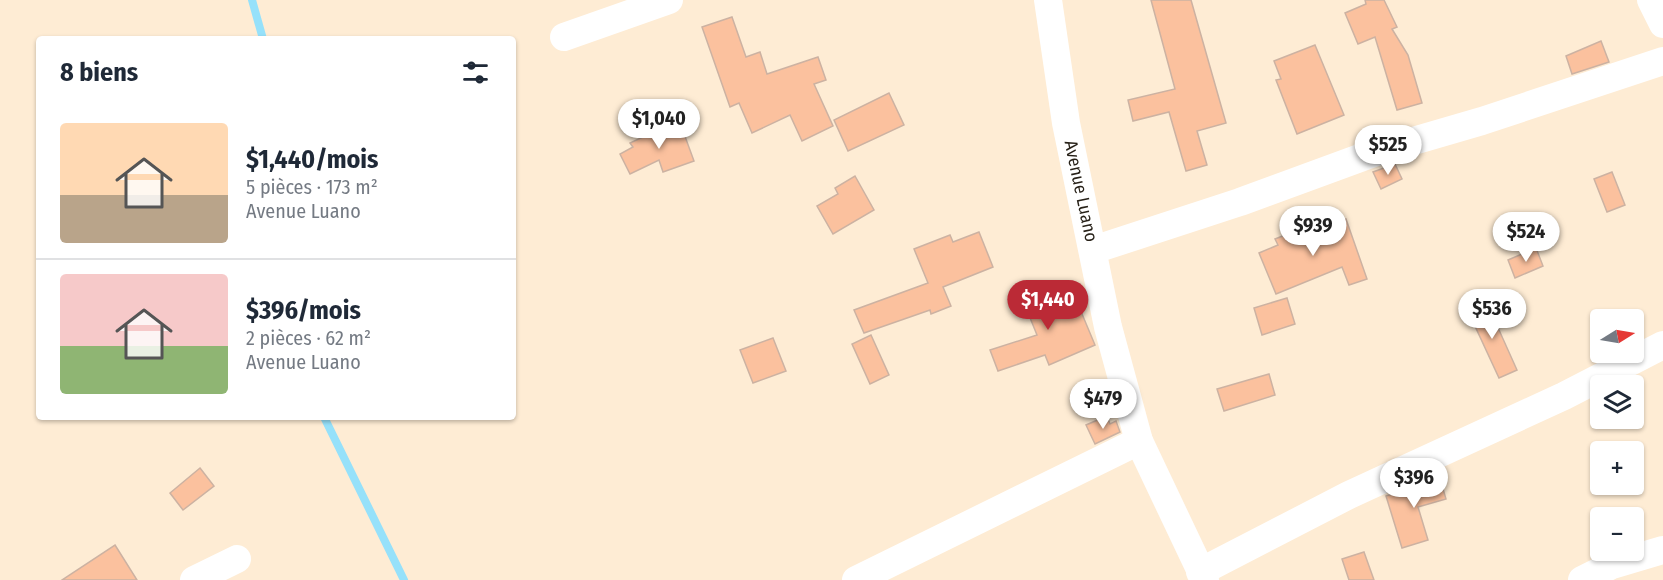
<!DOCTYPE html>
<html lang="fr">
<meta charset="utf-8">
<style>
:root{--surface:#fff;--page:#f2f2f3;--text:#1f2937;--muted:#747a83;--line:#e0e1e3;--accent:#bb2a36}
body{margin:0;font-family:"Fira Sans Condensed",sans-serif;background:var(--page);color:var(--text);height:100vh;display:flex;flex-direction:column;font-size:22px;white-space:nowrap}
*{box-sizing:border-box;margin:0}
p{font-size:20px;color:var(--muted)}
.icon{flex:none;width:33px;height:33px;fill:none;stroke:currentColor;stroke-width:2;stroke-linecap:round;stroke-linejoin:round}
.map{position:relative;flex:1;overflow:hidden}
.drawer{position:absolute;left:36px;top:36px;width:480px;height:384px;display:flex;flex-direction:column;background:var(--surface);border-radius:6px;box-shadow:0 2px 4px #0004}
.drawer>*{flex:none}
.needle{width:39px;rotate:79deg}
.buttons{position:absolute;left:1590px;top:309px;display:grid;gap:12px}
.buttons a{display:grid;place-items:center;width:54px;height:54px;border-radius:6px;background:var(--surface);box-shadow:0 2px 4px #0004;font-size:30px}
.price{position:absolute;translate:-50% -51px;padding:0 14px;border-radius:21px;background:#fff;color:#222;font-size:20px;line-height:39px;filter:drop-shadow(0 2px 3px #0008)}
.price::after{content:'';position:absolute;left:50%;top:36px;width:18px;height:14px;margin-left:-9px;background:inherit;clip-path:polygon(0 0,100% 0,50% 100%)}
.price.selected{background:var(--accent);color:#fff}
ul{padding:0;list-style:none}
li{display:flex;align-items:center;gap:18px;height:150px;padding:0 24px}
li+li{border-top:2px solid var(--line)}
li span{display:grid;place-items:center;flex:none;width:168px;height:120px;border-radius:6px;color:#555}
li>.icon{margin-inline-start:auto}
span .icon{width:72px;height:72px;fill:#fffc;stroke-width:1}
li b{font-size:26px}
h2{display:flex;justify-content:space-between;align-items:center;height:72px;padding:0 24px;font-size:26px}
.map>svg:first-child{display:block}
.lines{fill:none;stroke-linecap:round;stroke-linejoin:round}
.stream{stroke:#96e1fa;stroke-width:8}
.building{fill:#fbc19e;stroke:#ccb2a2;stroke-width:1.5}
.minor{stroke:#fff;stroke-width:28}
.labels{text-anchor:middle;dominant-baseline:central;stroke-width:4.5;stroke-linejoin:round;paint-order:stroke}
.street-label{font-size:18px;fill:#272118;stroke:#fff}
</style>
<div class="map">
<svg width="1663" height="580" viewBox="0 0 1663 580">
<rect width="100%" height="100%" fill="#feecd4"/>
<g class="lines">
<g class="stream">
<path d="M 252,0 L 263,39"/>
<path d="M 324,417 L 404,580"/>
</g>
</g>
<g class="building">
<path d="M 1151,0 L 1191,0 L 1226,123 L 1197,131 L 1207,165 L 1186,171 L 1169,112 L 1133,121 L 1128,100 L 1175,89 Z"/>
<path d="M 1365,0 L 1384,0 L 1397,27 L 1392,29 L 1408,55 L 1422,103 L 1397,110 L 1375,37 L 1358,44 L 1345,13 L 1366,4 Z"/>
<path d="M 732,17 L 746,57 L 760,52 L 767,74 L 818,57 L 826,80 L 814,84 L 833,126 L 802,141 L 790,115 L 752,133 L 739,103 L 730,107 L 702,27 Z"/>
<path d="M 1601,41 L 1609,62 L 1572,74 L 1566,56 Z"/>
<path d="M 1315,45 L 1344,115 L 1297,134 L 1276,80 L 1281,79 L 1274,61 Z"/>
<path d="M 889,93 L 904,125 L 848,151 L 834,120 Z"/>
<path d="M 679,120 L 694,161 L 663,172 L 659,160 L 630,174 L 620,154 L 633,147 L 630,143 Z"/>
<path d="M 1395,164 L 1402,179 L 1381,189 L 1373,172 Z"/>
<path d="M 1612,172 L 1625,205 L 1607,212 L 1594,179 Z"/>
<path d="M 855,176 L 874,210 L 833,234 L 817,206 L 838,194 L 835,188 Z"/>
<path d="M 1346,219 L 1367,279 L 1349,285 L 1342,267 L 1276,294 L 1259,253 L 1278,245 L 1275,239 L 1306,227 L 1308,233 Z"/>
<path d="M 979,232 L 993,267 L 943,287 L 951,306 L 931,314 L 930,310 L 864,333 L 854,310 L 928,283 L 914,249 L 950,235 L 953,242 Z"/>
<path d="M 1536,248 L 1543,266 L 1515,278 L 1508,260 Z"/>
<path d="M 1052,285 L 1056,297 L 1072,290 L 1095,345 L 1049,365 L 1045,355 L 998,371 L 990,350 L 1037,335 L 1022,298 Z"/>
<path d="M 1287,298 L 1295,324 L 1262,335 L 1254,308 Z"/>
<path d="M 1486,301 L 1517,370 L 1499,378 L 1468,311 Z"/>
<path d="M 871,335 L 889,375 L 870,384 L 852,344 Z"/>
<path d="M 773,338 L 786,371 L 753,383 L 740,350 Z"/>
<path d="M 1269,374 L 1275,395 L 1224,411 L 1217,389 Z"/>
<path d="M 1107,416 L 1110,424 L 1116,421 L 1120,432 L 1095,444 L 1086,425 Z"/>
<path d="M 200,468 L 214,486 L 183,510 L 170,493 Z"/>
<path d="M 1438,472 L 1446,499 L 1418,507 L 1428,540 L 1402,548 L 1386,496 L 1409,489 L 1408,486 Z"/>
<path d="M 115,545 L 137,580 L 62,580 Z"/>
<path d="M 1364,552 L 1374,580 L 1349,580 L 1342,559 Z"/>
</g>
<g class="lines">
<g class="minor">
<path d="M 1048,0 L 1066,123 L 1108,327 L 1139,441 L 1205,580"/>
<path d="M 1651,0 L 1663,24"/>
<path d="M 564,37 L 669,0"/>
<path d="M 1093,250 L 1240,202 L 1379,151 L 1482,121 L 1663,61"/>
<path d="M 1200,572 L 1349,495 L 1564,396 L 1663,345"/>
<path d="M 194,580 L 237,559"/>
<path d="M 856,580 L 1139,441"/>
<path d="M 1582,580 L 1612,565 L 1663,550"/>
</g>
</g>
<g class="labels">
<g class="street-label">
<text transform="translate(1081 191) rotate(78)">Avenue Luano</text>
</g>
</g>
</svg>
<div class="buttons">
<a><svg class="needle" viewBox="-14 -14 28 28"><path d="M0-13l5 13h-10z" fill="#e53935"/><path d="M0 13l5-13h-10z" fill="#747a83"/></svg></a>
<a><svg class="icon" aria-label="layers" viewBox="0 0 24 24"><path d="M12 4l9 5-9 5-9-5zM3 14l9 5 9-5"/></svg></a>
<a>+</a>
<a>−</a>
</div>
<b class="price" style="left:659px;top:150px">$1,040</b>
<b class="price" style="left:1388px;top:176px">$525</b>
<b class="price" style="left:1313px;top:257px">$939</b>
<b class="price" style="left:1526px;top:263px">$524</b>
<b class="price selected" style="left:1048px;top:331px">$1,440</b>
<b class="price" style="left:1492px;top:340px">$536</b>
<b class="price" style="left:1103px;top:430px">$479</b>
<b class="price" style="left:1414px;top:509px">$396</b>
<section class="drawer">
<h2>8 biens<svg class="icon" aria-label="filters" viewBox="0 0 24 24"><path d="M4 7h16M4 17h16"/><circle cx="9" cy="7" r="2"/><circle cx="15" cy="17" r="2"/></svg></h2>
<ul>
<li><span style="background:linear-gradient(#ffd9b3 60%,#b9a48a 0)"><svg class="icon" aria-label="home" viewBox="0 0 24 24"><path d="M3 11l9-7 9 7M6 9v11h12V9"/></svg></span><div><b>$1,440/mois</b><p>5 pièces · 173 m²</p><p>Avenue Luano</p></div></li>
<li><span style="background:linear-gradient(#f6c9c9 60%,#8fb573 0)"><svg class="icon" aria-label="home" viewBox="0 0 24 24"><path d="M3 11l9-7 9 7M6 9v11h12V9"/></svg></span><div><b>$396/mois</b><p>2 pièces · 62 m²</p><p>Avenue Luano</p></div></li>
</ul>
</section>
</div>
